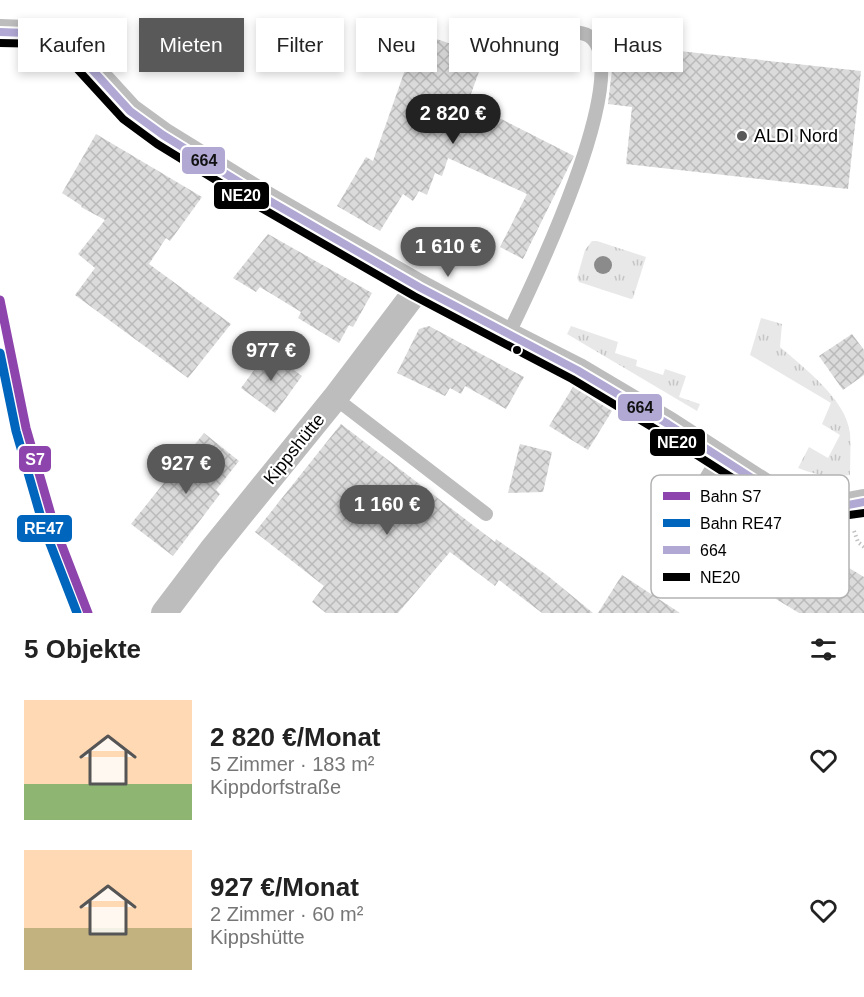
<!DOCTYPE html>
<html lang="de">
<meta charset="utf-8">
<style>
:root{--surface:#fff;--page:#f2f2f2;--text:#222;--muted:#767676;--accent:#595959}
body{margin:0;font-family:Arial,sans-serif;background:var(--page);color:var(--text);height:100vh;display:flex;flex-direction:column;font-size:22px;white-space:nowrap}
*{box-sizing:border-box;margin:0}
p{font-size:20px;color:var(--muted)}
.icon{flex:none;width:33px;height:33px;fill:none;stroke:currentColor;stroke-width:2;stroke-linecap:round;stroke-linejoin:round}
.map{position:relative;height:613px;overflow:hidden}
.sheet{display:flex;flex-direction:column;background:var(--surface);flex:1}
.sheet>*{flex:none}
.banner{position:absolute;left:18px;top:18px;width:828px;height:54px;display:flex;gap:12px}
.price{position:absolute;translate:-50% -51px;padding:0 14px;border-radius:21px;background:var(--accent);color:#fff;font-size:20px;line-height:39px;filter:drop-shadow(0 2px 3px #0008)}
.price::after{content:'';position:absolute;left:50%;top:36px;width:18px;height:14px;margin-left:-9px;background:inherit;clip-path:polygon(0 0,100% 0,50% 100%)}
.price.on{background:#222;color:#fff}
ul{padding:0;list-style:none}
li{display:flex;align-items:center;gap:18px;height:150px;padding:0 24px}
li span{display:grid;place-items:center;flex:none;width:168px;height:120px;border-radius:0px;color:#555}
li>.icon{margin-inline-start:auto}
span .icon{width:72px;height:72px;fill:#fffc;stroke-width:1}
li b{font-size:26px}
h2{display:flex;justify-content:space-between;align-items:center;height:72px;padding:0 24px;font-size:26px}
.tag{padding:0 21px;border-radius:0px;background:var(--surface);box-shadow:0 3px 9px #0003;font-size:21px;line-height:54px}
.tag.on{background:var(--accent);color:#fff}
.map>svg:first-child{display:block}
.grass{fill:url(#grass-tufts)}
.building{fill:url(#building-cross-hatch)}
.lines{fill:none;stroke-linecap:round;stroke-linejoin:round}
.path{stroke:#c2c2c2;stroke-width:4;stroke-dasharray:1.5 3;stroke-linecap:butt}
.service{stroke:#bdbdbd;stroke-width:14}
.minor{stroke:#bdbdbd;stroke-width:26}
.bus-1-casing{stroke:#fff;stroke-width:12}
.bus-2-casing{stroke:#fff;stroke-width:12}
.bus-1{stroke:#b1a9d4;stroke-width:8}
.bus-2{stroke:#000;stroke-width:8}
.rail-1-casing{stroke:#fff;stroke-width:14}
.rail-2-casing{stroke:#fff;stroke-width:14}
.rail-1{stroke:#8e44ad;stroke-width:9}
.rail-2{stroke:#0065bd;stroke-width:9}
.tree{fill:#8b8b8b}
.poi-dot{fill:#595959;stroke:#fff;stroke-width:2}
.bus-dot{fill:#000;stroke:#fff;stroke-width:2}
.labels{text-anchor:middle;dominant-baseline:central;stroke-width:4.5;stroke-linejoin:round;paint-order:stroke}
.poi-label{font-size:18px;fill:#000;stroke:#fff;text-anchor:start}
.street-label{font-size:18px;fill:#000;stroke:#fff}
.key{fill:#fff;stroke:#b2b2b2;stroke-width:1.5}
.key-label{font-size:16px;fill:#000}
.line-badge{stroke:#fff;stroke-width:2}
.badge-label{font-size:16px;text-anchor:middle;font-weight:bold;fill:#fff}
.pale-badge-label{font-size:16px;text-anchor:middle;font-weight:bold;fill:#111}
</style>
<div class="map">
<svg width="864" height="613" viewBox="0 0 864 613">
<defs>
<pattern id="grass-tufts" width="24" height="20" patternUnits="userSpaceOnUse" patternTransform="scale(1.5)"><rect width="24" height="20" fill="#e8e8e8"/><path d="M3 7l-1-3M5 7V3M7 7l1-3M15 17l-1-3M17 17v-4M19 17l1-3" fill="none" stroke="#c5c5c5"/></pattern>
<pattern id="building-cross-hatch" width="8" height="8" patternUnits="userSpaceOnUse" patternTransform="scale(1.5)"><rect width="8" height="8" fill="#dbdbdb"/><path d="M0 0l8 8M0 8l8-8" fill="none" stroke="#bababa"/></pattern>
</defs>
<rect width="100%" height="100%" fill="#fff"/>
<g class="grass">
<path d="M 592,241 L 597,241 L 646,257 L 633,298 L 631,299 L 579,282 L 577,278 L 585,250 Z"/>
<path d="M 761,318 L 782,324 L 780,347 C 804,368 846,399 850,433 C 851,447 850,461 850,475 C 830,478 816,475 798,468 L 809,447 L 828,458 L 840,435 L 822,424 L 831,403 L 750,355 Z"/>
<path d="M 571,326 L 618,342 L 615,353 L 637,360 L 636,366 L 663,375 L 665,369 L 686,376 L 679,397 L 700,404 L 697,411 L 567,334 Z"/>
</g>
<g class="building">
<path d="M 418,33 L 485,55 L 468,102 L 574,156 L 523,259 L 500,247 L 527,194 L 448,158 L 442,176 L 435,173 L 427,195 L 419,191 L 413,201 L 403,194 L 380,231 L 337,206 L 366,157 L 373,161 Z"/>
<path d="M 615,44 L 861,71 L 848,189 L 626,164 L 632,107 L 608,104 Z"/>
<path d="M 96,134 L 202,197 L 170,241 L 166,238 L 149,264 L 231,324 L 188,378 L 75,295 L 95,268 L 78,254 L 105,220 L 81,207 L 82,206 L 62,193 Z"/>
<path d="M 268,234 L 372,293 L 353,327 L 349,325 L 339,343 L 298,318 L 301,312 L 260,287 L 256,292 L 233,278 Z"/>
<path d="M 429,326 L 524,377 L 506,409 L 465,386 L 461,394 L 450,388 L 445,396 L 397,373 L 419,329 Z"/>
<path d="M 852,334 L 864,350 L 864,375 L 843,390 L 819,356 Z"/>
<path d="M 268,351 L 302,376 L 275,413 L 241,388 Z"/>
<path d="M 573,387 L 612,411 L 588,450 L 549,426 Z"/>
<path d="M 341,424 L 495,542 L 496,539 L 548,576 L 593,613 L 542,613 L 499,580 L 495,586 L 450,552 L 398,613 L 326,613 L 312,602 L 324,586 L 255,532 Z"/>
<path d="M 204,433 L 239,461 L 216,490 L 220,494 L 173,556 L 131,524 Z"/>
<path d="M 520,444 L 552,452 L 543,492 L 508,493 Z"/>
<path d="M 720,490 L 864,577 L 864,613 L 799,613 L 686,544 Z"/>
<path d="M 622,575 L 680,613 L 598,613 Z"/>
</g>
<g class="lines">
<path class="path" d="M 854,531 L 858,542 L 864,547"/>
<g class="service">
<path d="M 508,335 C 529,292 638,68 589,36 C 575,27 538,37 521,40"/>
<path d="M 335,398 L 486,514"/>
<path d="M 676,528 L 719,457"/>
</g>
<g class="minor">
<path d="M 0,32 L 53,34 L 76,52 L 130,111 L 163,135 L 268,200 L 419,287 L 508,335 L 577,370 L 668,424 L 772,491 L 807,501 L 843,506 L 864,502"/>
<path d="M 164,613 L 211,551 L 335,398 L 419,287"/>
</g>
<g class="bus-1-casing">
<path id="bus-1" d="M 0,32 L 53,34 L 76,52 L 130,111 L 163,135 L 268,200 L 419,287 L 577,370 L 668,424 L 772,491 L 807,501 L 843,506 L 864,502"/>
</g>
<g class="bus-2-casing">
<path id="bus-2" d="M 0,43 L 49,44 L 69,60 L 123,119 L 157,144 L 263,209 L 414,296 L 572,379 L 662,433 L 767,500 L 804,511 L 842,516 L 864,513"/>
</g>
<use href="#bus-1" class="bus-1"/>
<use href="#bus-2" class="bus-2"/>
<g class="rail-1-casing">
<path id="rail-1" d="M 0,300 L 26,428 L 54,525 L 88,613"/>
</g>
<g class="rail-2-casing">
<path id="rail-2" d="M 0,353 L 16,431 L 44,528 L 77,613"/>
</g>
<use href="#rail-1" class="rail-1"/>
<use href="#rail-2" class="rail-2"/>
</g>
<circle class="tree" cx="603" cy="265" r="9"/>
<circle class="poi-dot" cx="742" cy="136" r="6"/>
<circle class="bus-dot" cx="517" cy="350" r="5"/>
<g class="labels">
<g class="poi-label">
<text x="754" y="136">ALDI Nord</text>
</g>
<g class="street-label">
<text transform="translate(294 449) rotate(-51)">Kippshütte</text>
</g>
</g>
<rect x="651" y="475" width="198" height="123" rx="9" class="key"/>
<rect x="663" y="492" width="27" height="8" fill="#8e44ad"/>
<rect x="663" y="519" width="27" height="8" fill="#0065bd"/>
<rect x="663" y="546" width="27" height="8" fill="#b1a9d4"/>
<rect x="663" y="573" width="27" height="8" fill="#000"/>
<g class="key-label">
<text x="700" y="502">Bahn S7</text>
<text x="700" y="529">Bahn RE47</text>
<text x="700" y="556">664</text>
<text x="700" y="583">NE20</text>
</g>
<g class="line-badge">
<rect x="181" y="146" width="45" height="29" rx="6" fill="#b1a9d4"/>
<rect x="213" y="181" width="57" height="29" rx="6" fill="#000"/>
<rect x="617" y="393" width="46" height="29" rx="6" fill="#b1a9d4"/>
<rect x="649" y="428" width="57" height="29" rx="6" fill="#000"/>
<rect x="18" y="445" width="34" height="28" rx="6" fill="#8e44ad"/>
<rect x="16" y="514" width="57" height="29" rx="6" fill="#0065bd"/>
</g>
<g class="badge-label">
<text x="241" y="201">NE20</text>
<text x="677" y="448">NE20</text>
<text x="35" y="465">S7</text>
<text x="44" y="534">RE47</text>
</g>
<g class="pale-badge-label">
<text x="204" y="166">664</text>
<text x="640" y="413">664</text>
</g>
</svg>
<b class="price on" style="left:453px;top:145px">2 820 €</b>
<b class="price" style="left:448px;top:278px">1 610 €</b>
<b class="price" style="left:271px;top:382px">977 €</b>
<b class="price" style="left:186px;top:495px">927 €</b>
<b class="price" style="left:387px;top:536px">1 160 €</b>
<div class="banner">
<a class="tag">Kaufen</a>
<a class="tag on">Mieten</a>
<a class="tag">Filter</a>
<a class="tag">Neu</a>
<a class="tag">Wohnung</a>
<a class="tag">Haus</a>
</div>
</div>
<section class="sheet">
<h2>5 Objekte<svg class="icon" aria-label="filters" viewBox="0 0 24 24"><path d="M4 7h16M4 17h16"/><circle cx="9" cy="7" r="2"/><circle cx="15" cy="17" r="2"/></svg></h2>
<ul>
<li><span style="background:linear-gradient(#ffd9b3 70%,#8fb573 0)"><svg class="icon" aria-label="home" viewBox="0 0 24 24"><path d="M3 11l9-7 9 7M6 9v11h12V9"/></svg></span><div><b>2 820 €/Monat</b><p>5 Zimmer · 183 m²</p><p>Kippdorfstraße</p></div><svg class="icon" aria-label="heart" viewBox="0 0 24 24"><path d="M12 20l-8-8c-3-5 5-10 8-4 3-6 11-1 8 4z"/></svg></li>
<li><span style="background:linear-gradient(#ffd9b3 65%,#c2b280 0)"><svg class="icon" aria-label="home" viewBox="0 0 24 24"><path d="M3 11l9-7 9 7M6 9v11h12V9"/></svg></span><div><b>927 €/Monat</b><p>2 Zimmer · 60 m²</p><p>Kippshütte</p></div><svg class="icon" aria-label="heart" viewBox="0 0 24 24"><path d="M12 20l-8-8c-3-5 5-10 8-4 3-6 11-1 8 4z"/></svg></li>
</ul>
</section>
